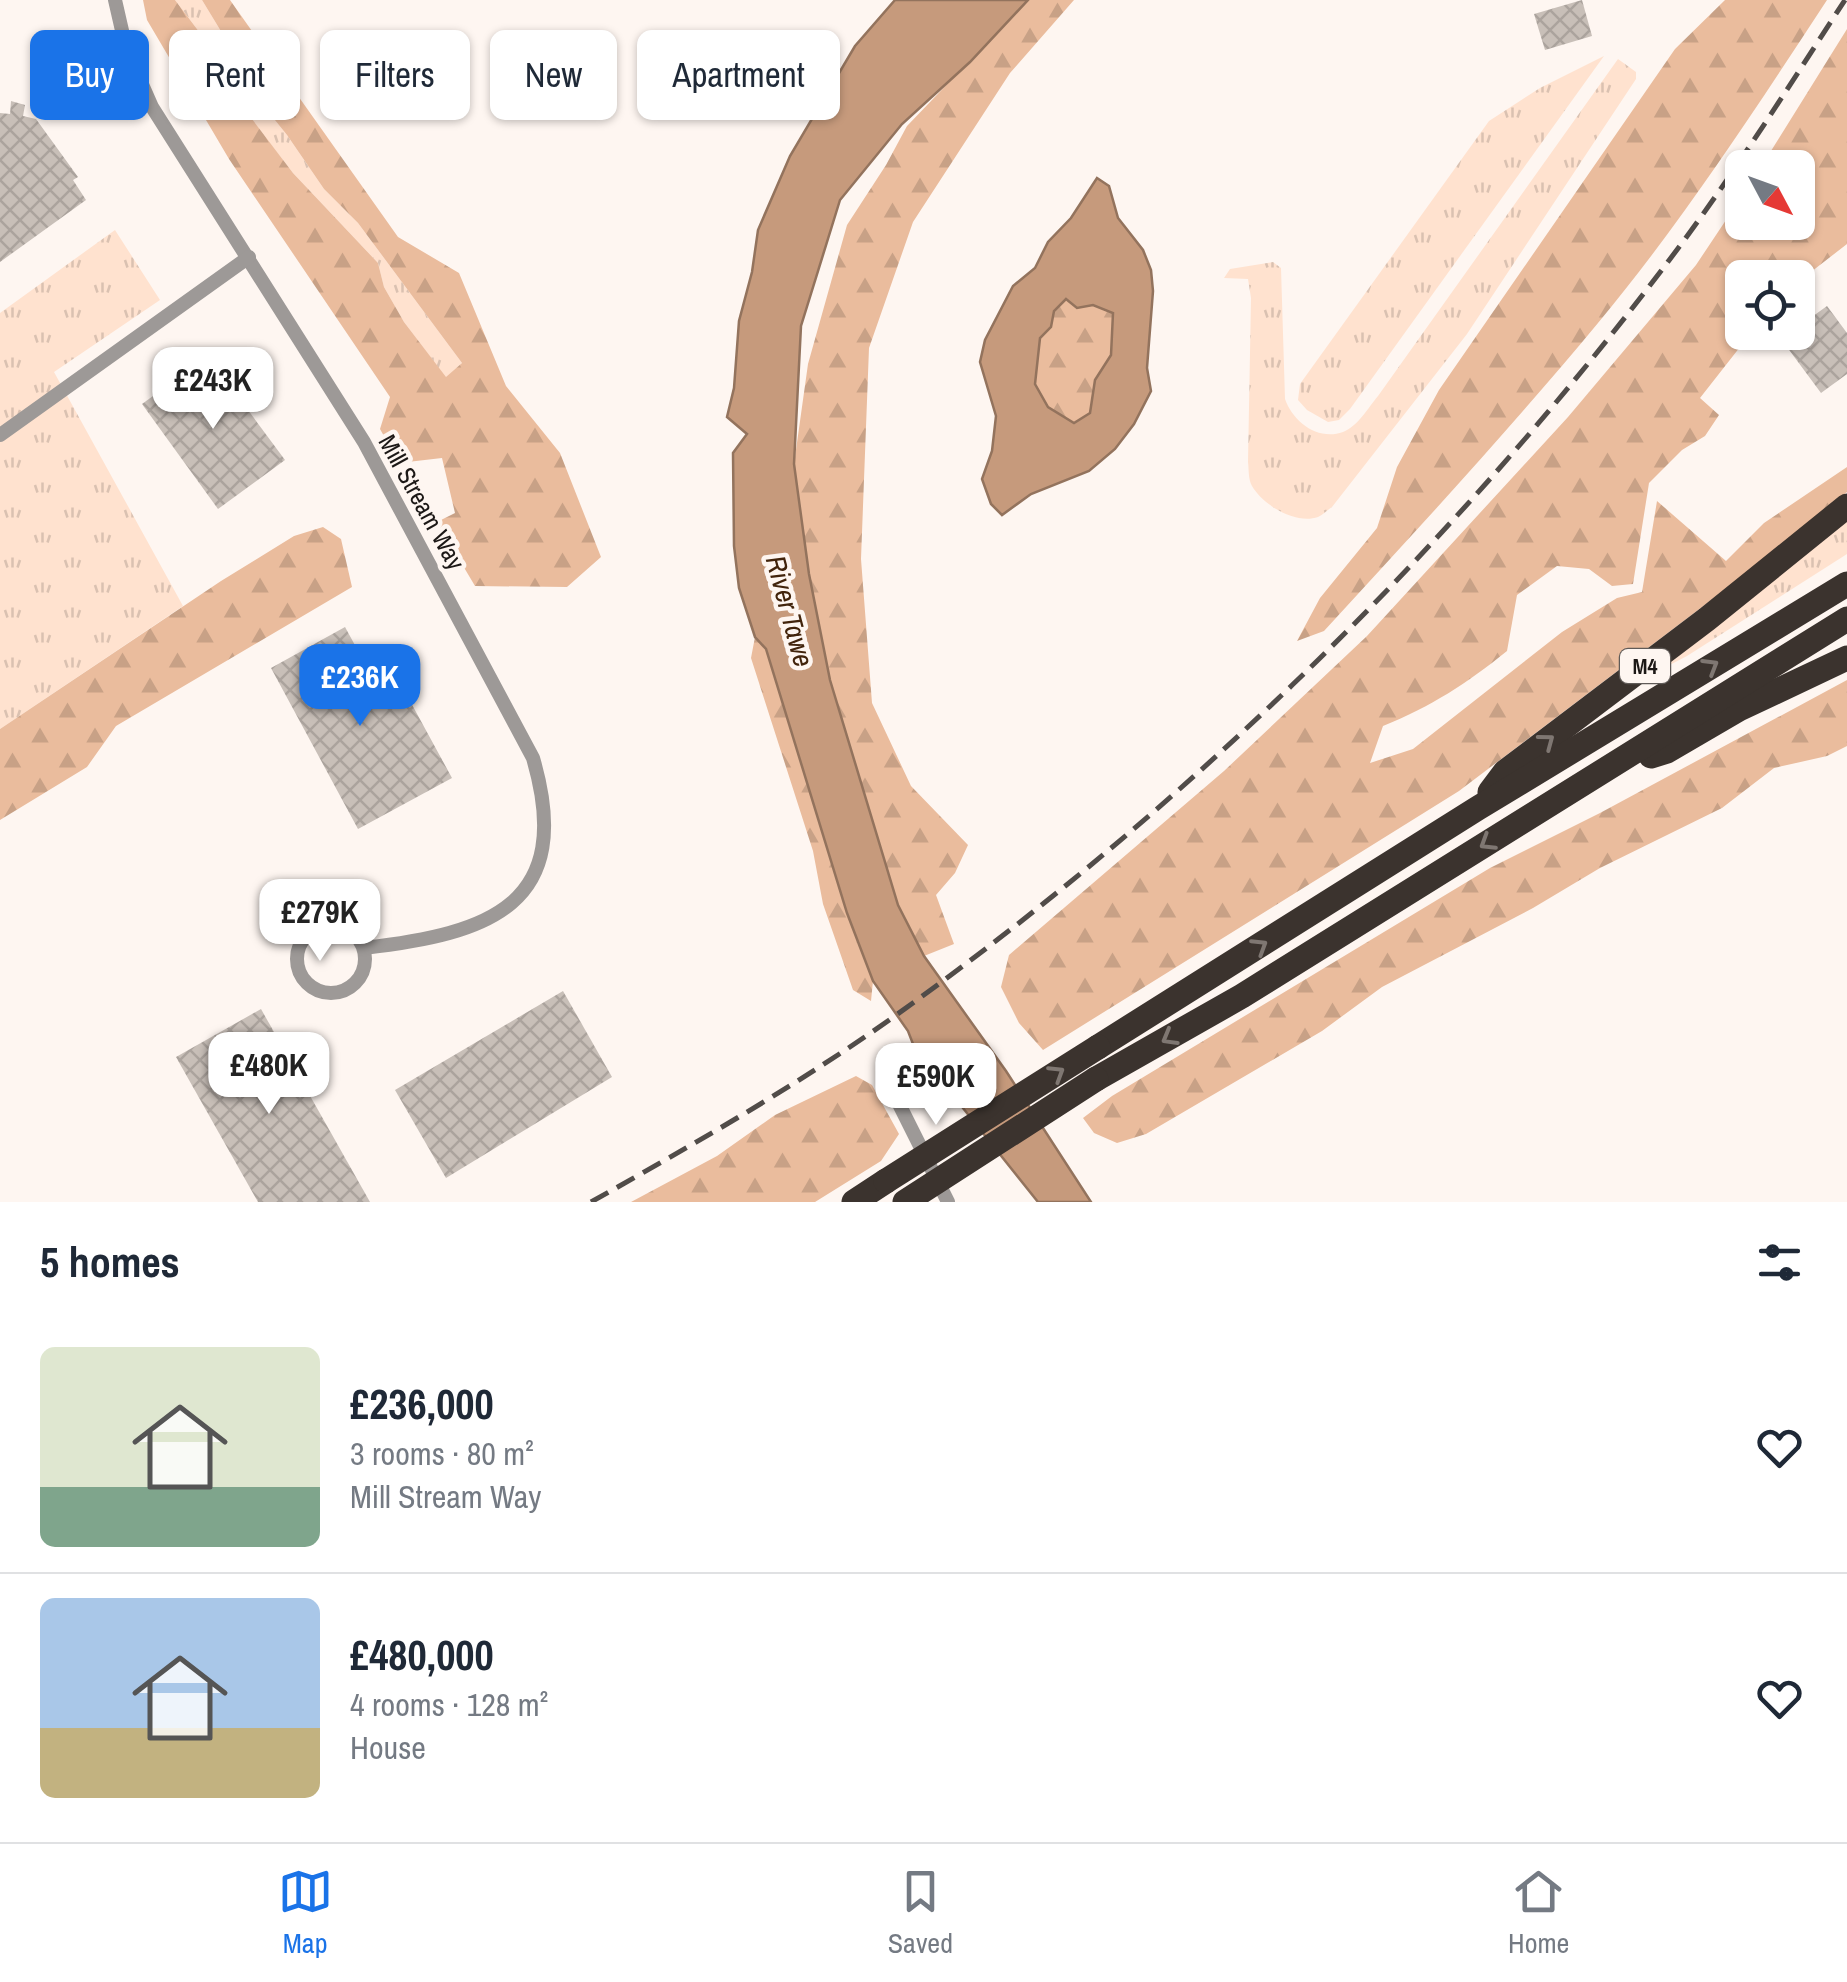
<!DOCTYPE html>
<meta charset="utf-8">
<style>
:root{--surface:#fff;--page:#f6f6f7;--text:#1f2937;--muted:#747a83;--line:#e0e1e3;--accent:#1a73e8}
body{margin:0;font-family:"Archivo Narrow",sans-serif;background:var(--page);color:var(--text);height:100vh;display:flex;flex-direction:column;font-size:38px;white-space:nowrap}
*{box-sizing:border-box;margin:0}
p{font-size:32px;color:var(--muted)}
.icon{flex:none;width:55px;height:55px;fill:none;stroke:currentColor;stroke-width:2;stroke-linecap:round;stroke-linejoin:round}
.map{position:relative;height:1202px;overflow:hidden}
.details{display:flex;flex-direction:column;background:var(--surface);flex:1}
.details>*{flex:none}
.top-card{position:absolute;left:30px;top:30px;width:1000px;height:90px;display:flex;gap:20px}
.needle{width:65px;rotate:131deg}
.controls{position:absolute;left:1725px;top:150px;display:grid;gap:20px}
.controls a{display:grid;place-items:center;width:90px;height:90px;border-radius:15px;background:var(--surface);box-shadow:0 2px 8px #0004;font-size:50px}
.price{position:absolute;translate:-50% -85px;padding:0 22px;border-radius:20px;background:#fff;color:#222;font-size:32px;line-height:65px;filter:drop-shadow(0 2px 5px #0008)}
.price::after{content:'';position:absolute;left:50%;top:60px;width:30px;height:22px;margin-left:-15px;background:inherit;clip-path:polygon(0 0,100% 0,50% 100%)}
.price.on{background:var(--accent);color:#fff}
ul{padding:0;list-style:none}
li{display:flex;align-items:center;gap:30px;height:250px;padding:0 40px}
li+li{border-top:2px solid var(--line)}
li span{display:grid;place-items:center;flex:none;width:280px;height:200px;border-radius:15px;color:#555}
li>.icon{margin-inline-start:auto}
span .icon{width:120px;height:120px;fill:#fffc;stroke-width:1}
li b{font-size:42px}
h2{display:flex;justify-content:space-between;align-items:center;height:120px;padding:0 40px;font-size:42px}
.tag{padding:0 35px;border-radius:15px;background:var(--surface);box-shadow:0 2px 8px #0004;font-size:35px;line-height:90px}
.tag.on{background:var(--accent);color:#fff}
.dock{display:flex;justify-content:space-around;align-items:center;height:140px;border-top:2px solid var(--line);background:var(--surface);font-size:28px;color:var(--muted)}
.dock a{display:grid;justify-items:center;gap:5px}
.dock .on{color:var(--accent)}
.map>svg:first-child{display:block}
.grass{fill:url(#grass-tufts)}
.forest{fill:url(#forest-firs)}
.water{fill:#c69a7c;stroke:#93735d;stroke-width:2.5;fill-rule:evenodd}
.building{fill:url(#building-cross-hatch)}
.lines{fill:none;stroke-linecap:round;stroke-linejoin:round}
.minor{stroke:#9d9997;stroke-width:14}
.motorway{stroke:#3b332e;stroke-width:25}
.rail{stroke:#514c49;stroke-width:5;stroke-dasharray:20 10;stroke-linecap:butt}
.motorway-bridge{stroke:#3b332e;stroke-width:25}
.oneway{stroke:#7f7772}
.labels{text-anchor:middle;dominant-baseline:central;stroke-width:9;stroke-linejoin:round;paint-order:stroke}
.shield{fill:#fef6f1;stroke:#605b58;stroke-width:2.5}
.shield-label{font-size:22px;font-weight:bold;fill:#1c1816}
.street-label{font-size:25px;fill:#1c1816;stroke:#fef6f1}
.water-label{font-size:28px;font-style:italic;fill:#42240c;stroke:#fef6f1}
</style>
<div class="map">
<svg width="1847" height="1202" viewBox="0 0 1847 1202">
<defs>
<pattern id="grass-tufts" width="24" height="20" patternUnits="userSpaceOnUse" patternTransform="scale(2.5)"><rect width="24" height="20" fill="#ffe2cf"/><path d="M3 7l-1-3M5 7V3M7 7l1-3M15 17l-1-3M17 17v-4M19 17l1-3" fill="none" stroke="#dac1b1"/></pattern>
<pattern id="forest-firs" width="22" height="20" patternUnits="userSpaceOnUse" patternTransform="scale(2.5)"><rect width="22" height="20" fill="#eabc9d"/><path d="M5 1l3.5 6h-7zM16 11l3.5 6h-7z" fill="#c8a186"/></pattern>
<pattern id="building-cross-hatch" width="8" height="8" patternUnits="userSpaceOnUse" patternTransform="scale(2.5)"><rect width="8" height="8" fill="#c8bfb8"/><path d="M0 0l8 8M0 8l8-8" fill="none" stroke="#aba39d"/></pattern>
</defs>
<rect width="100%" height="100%" fill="#fef6f1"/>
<g class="grass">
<path d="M 175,0 L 202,0 L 236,56 L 245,83 L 287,135 L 324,189 L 358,223 L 462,363 L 446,378 L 404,322 L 384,287 L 378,263 L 293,173 L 235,98 L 228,70 Z"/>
<path d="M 1604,56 L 1350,409 L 1339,420 L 1328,422 L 1307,410 L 1298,400 L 1300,384 L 1489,121 L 1540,88 Z"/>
<path d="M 1618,59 L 1636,72 L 1636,79 L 1467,334 L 1332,507 C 1327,510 1323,515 1318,517 C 1296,525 1263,505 1252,486 C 1248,479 1249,469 1248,462 L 1251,298 L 1248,279 L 1224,278 L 1230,269 L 1273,262 L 1281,268 L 1285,399 C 1293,422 1318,441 1343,432 C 1358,426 1368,408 1378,396 Z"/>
<path d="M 115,230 L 160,300 L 54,372 L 183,606 L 0,729 L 0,313 Z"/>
<path d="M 1847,521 L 1847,554 L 1687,656 L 1635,683 Z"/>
</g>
<g class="forest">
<path d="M 143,0 L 175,0 L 228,70 L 236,98 L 293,173 L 378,263 L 384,287 L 404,322 L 446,377 L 462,363 L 358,223 L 324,189 L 287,135 L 245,83 L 236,56 L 202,0 L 230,0 L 398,237 L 459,273 L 506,386 L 560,453 L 601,557 L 567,587 L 475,586 L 437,522 L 455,513 L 442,458 L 399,463 L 380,429 L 390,397 L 229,159 L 147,20 Z"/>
<path d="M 1028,0 L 1074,0 L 1010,73 L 913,222 L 869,348 L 861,559 L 872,703 L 911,786 L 968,845 L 955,873 L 936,895 L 954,944 L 924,956 L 898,905 L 830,680 L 809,574 L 794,464 L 808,364 L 847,225 L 886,165 L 907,126 Z"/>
<path d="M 1725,0 L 1827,0 C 1755,110 1682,222 1598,323 C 1510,429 1417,530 1324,631 L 1297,641 L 1320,598 L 1377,528 L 1397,467 L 1439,390 L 1675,49 Z"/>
<path d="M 1847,29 L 1847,244 L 1798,282 L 1798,278 L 1742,278 L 1742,332 L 1751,333 L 1700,398 L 1719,415 L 1705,436 L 1682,450 L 1649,483 L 1633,584 L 1612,586 L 1589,569 L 1557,566 L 1517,595 L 1507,651 C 1466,684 1432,706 1383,726 L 1370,763 L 1413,749 L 1562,632 L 1617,598 L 1642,592 L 1657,501 L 1726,561 L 1764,523 L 1847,467 L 1847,492 L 1797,535 L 1459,791 L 1043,1050 L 1019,1023 L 1001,987 L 1009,955 L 1224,771 L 1367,636 L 1568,417 L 1696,265 L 1742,196 L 1742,222 L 1798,222 L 1798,168 L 1761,167 Z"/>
<path d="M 1066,298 L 1077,308 L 1093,305 L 1113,313 L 1111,355 L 1095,380 L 1090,413 L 1074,423 L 1048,407 L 1035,384 L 1040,338 L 1051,327 L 1053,311 Z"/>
<path d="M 323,527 L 341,539 L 352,587 L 116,726 L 87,767 L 0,820 L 0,729 L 221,581 L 294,536 Z"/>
<path d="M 755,637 L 766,649 L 847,913 L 873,981 L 871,1001 L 853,990 L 823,904 L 813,851 L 751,658 Z"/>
<path d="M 1847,680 L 1847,746 L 1827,756 L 1774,768 L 1722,808 L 1600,868 L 1533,908 L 1382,987 L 1322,1031 L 1146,1134 L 1117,1143 L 1094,1133 L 1083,1118 L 1112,1096 L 1490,868 L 1600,813 Z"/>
<path d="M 856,1076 L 872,1085 L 899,1134 L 881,1161 L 815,1202 L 631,1202 L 717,1156 L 775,1115 Z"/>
</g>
<g class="water">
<path d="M 895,0 L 1028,0 L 970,62 L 902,124 L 840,200 L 801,326 L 794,464 L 809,574 L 830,680 L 898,905 L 924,956 L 1006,1071 L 1091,1202 L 1038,1202 L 951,1093 L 920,1062 L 908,1031 L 873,981 L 847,913 L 766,649 L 755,637 L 739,588 L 734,546 L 733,453 L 747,434 L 727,417 L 734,388 L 739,321 L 752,272 L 758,230 L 790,156 L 855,46 Z"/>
<path d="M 1097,178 L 1109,186 L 1118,218 L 1143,250 L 1151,270 L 1153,291 L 1147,368 L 1151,391 L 1134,424 L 1115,449 L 1089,471 L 1031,494 L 1002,515 L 991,504 L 982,479 L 992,451 L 996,416 L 980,362 L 985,340 L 1013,286 L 1035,268 L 1048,242 L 1071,218 ZM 1066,299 L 1077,308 L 1093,305 L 1113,313 L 1111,355 L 1095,380 L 1090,413 L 1074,423 L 1048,407 L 1035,384 L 1040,338 L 1051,327 L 1054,311 Z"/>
</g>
<g class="building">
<path d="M 1582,0 L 1592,36 L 1545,50 L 1534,14 Z"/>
<path d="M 11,101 L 25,105 L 23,116 L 36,119 L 78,177 L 73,180 L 86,200 L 0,262 L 0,113 L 10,114 Z"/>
<path d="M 1827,306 L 1847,333 L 1847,374 L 1821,393 L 1781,339 L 1790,332 L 1798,332 L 1798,327 Z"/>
<path d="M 208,356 L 285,460 L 218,509 L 142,404 Z"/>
<path d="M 345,627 L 385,700 L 404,690 L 452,778 L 358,829 L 271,668 Z"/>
<path d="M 563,991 L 612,1077 L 446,1178 L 395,1090 Z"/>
<path d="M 261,1009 L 370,1202 L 258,1202 L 176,1057 Z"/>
</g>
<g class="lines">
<g class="minor">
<path d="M 115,0 L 126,48 L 152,107 L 364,442 L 533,758 C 576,905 489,934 364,948"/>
<path d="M 0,435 L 249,257"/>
<circle cx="331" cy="959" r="34"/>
<path d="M 884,1074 L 948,1202"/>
</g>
<g class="motorway">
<path d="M 1651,756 L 1667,751 L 1739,709 L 1847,658"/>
<path d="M 1490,792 L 1505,772 L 1707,619 L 1847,506"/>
<path d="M 1098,1047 L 1478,808 L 1847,584"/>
<path d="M 1096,1079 L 1242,996 L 1847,619"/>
<path d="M 854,1202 L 886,1181"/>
</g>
<path class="rail" d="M 591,1202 C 691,1146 799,1084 892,1018 C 1185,809 1450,550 1667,263 C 1731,179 1787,89 1845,0"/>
<g class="motorway-bridge">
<path d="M 886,1181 L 1098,1047"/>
<path d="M 905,1202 L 1096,1079"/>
</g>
</g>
<defs><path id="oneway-chevron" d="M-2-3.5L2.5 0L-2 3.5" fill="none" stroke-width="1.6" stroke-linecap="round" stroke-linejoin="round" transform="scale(2.5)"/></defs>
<g class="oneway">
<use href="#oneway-chevron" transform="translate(1711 666) rotate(-31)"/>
<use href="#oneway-chevron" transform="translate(1547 741) rotate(-37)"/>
<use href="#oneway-chevron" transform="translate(1487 843) rotate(148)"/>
<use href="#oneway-chevron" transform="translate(1260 946) rotate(-32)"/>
<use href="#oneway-chevron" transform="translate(1169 1038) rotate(150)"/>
<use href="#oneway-chevron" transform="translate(1057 1073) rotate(-32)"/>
</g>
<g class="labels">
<rect class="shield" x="1620" y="649" width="50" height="34" rx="8"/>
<g class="shield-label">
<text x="1645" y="666">M4</text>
</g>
<g class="street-label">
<text transform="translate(422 502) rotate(61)">Mill Stream Way</text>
</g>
<g class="water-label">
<text transform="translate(790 611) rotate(75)">River Tawe</text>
</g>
</g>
</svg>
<div class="controls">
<a><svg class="needle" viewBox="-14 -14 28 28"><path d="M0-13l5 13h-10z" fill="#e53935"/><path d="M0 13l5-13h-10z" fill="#747a83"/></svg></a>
<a><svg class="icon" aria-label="locate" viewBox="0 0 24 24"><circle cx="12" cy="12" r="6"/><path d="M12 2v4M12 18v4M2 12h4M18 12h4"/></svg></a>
</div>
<b class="price" style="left:213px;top:432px">£243K</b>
<b class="price on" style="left:360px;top:729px">£236K</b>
<b class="price" style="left:320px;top:964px">£279K</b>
<b class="price" style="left:269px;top:1117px">£480K</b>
<b class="price" style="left:936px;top:1128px">£590K</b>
<div class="top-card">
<a class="tag on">Buy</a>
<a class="tag">Rent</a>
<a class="tag">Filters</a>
<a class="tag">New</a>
<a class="tag">Apartment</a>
</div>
</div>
<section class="details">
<h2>5 homes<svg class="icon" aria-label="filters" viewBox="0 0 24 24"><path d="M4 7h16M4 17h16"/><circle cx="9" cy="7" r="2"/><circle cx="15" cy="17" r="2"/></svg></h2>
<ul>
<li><span style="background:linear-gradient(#dfe7d0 70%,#7fa58c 0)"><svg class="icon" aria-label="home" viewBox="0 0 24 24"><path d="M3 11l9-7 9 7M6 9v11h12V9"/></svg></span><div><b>£236,000</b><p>3 rooms · 80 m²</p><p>Mill Stream Way</p></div><svg class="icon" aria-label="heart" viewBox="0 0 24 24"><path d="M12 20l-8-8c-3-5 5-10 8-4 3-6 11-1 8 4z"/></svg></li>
<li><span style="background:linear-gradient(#a9c7e8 65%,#c2b280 0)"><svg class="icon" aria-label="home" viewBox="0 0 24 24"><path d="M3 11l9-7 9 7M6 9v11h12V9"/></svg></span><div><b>£480,000</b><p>4 rooms · 128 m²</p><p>House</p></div><svg class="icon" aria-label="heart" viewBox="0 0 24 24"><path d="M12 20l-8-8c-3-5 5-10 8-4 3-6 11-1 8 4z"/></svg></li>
</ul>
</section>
<nav class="dock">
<a class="on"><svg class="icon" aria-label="map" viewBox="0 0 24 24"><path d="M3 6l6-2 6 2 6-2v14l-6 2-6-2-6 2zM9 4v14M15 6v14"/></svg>Map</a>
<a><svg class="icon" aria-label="saved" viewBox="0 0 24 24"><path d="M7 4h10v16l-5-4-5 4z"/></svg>Saved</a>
<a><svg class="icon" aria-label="home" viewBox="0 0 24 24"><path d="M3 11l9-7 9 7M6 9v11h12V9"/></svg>Home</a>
</nav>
